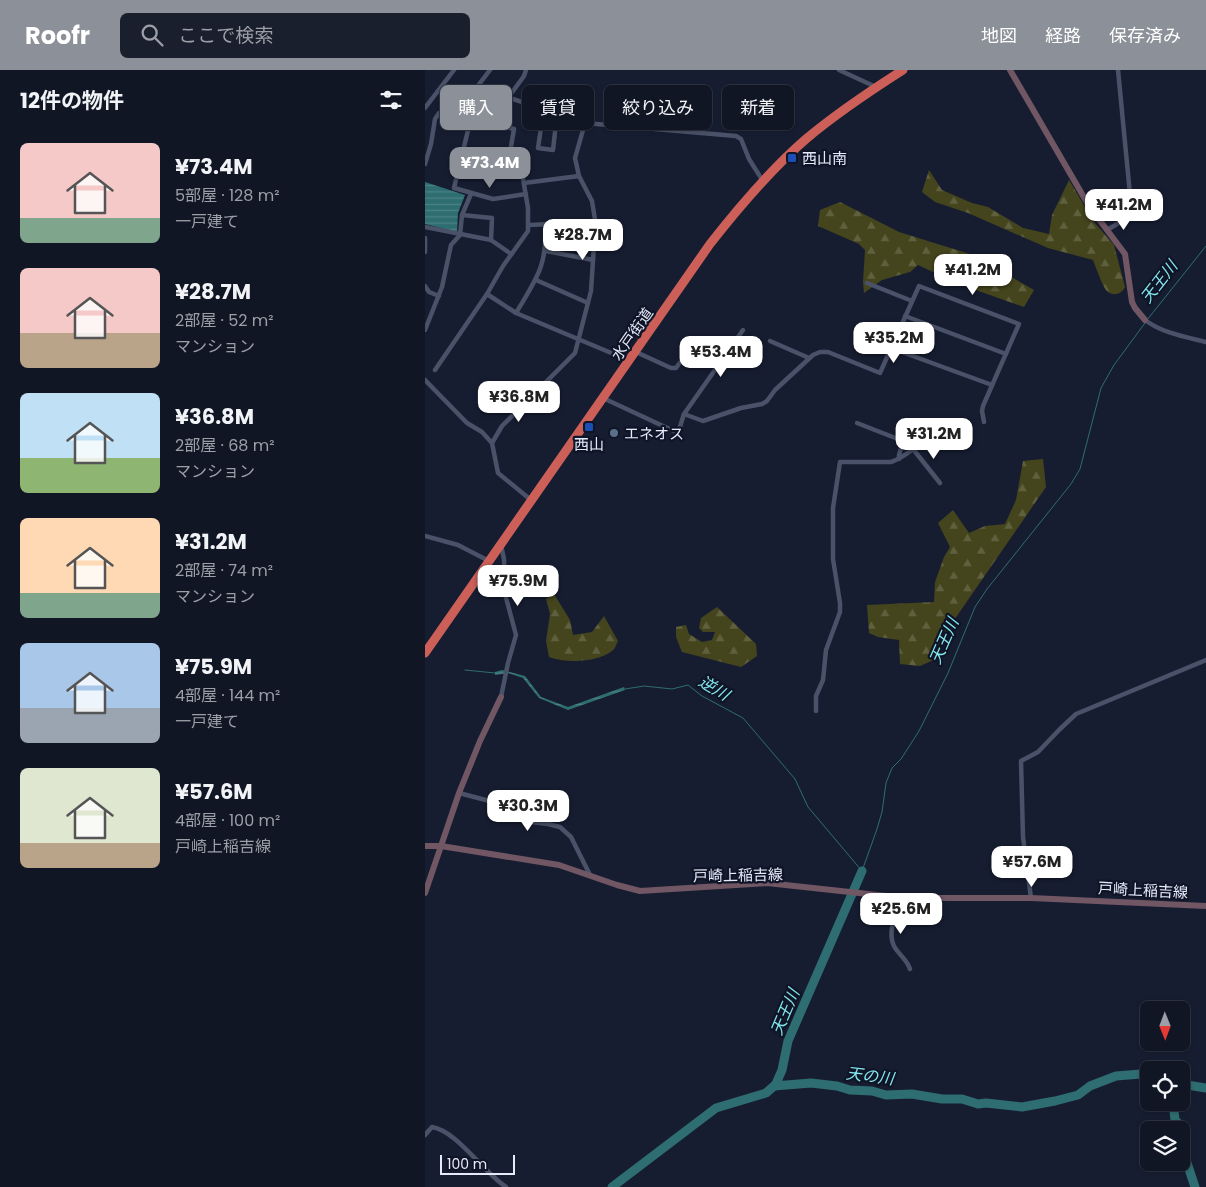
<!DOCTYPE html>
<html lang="ja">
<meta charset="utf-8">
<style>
:root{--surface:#111625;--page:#1a1f2d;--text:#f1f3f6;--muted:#9c9fa7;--line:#303542;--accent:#8c9099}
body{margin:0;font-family:Poppins,"Noto Sans JP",sans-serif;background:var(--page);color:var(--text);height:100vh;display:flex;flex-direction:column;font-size:19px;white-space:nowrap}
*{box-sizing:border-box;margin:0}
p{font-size:16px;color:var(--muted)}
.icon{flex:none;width:28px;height:28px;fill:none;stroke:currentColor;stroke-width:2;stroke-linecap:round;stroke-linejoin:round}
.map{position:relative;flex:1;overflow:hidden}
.panel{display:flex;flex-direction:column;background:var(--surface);width:425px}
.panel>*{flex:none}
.top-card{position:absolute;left:15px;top:15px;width:475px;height:45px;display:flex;gap:10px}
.needle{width:32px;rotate:179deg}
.buttons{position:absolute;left:715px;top:931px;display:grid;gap:10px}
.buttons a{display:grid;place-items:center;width:50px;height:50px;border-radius:8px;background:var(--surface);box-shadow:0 1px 4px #0004,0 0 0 1px var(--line);font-size:25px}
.scale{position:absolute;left:15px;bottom:12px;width:75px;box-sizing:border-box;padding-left:5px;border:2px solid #e6ebfa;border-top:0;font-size:14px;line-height:18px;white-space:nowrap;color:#e6ebfa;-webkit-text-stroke:4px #0f1427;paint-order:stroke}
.price{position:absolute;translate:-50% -42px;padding:0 11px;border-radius:10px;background:#fff;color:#222;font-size:16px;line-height:32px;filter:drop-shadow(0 1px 2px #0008)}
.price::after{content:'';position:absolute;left:50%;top:30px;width:15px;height:11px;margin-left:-8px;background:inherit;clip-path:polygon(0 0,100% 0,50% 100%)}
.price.current{background:var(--accent);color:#fff}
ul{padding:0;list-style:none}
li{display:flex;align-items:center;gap:15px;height:125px;padding:0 20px}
li span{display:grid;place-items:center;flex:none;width:140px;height:100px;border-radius:8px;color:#555}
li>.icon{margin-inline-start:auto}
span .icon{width:60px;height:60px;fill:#fffc;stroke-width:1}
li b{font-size:21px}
h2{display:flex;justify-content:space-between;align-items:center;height:60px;padding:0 20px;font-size:21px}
.pill{padding:0 18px;border-radius:8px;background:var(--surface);box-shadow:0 1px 4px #0004,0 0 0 1px var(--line);font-size:18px;line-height:45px}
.pill.current{background:var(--accent);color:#fff}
header{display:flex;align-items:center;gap:30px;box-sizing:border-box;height:70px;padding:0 25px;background:var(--accent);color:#fff}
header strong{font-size:24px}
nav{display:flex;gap:28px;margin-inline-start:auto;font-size:18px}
.search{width:350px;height:45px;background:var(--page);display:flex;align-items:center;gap:12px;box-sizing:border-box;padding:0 18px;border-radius:8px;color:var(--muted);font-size:19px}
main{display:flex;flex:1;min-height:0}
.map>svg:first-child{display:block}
.forest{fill:url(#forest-firs)}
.water{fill:url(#water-rules)}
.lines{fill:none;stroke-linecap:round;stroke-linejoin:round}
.stream{stroke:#2e6d71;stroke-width:1}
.river{stroke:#2e6d71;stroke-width:9}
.street{stroke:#4a5269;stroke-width:4.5}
.secondary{stroke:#715664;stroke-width:6}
.highway{stroke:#cc6059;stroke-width:9}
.transit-dot{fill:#1a4fb4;stroke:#0f1427;stroke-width:2}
.service-dot{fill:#5c6f8a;stroke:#0f1427;stroke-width:2}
.labels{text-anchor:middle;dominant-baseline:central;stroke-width:4.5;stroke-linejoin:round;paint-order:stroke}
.poi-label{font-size:15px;fill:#e6ebfa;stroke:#0f1427;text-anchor:start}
.street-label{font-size:15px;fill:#e6ebfa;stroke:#0f1427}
.water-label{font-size:16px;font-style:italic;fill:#83e7ee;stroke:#0f1427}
</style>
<header>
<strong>Roofr</strong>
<div class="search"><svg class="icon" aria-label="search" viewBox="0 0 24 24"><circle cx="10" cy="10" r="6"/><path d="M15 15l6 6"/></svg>ここで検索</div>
<nav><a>地図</a><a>経路</a><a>保存済み</a></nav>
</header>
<main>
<section class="panel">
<h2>12件の物件<svg class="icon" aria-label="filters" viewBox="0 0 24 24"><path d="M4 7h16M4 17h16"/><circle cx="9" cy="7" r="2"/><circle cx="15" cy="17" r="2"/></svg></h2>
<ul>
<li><span style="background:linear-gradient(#f6c9c9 75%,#7fa58c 0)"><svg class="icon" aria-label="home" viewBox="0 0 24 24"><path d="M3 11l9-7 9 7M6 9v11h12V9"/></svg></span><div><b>¥73.4M</b><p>5部屋 · 128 m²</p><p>一戸建て</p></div></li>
<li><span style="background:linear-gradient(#f6c9c9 65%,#b9a48a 0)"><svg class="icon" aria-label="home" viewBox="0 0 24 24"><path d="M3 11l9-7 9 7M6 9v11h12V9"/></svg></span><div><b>¥28.7M</b><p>2部屋 · 52 m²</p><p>マンション</p></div></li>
<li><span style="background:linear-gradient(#bfe0f5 65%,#8fb573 0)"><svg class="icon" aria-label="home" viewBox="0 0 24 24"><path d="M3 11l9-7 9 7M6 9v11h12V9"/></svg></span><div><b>¥36.8M</b><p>2部屋 · 68 m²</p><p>マンション</p></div></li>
<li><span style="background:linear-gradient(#ffd9b3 75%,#7fa58c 0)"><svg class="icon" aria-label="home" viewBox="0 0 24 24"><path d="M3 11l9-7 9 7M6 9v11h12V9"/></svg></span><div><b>¥31.2M</b><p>2部屋 · 74 m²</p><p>マンション</p></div></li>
<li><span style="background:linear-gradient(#a9c7e8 65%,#9aa5b1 0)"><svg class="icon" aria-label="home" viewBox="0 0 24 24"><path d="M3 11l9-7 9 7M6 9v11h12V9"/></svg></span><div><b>¥75.9M</b><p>4部屋 · 144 m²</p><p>一戸建て</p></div></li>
<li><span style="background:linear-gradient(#dfe7d0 75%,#b9a48a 0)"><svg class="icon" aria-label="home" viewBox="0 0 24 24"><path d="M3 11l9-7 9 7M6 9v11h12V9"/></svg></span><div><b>¥57.6M</b><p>4部屋 · 100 m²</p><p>戸崎上稲吉線</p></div></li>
</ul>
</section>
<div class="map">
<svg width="781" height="1117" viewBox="0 0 781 1117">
<defs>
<pattern id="forest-firs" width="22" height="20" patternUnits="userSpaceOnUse" patternTransform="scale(1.25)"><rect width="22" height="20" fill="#44451c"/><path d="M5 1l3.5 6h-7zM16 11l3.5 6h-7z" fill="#5f603e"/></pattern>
<pattern id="water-rules" width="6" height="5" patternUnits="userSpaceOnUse" patternTransform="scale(1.25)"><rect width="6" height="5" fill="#2e6d71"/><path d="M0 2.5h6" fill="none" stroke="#4c8286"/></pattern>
</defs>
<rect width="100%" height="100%" fill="#171d31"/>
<g class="forest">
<path d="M 504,100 L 517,120 L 547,133 L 563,137 L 598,158 L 624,164 L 627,145 L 644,110 L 669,152 L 689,175 L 700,217 C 697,224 688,227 682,221 C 677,216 671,197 668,190 L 623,178 L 543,143 L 510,132 L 497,122 Z"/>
<path d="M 415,132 L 474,162 L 548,185 L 609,220 L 599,237 L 534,214 L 493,195 L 485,202 L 457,210 L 439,223 L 438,212 L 440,180 L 434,174 L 393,156 L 395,140 Z"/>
<path d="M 618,389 L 621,417 L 525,556 L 513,588 L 495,596 L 475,594 L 474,570 L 453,567 L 444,563 L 442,535 L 509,532 L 510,512 L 519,487 L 525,477 L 513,453 L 528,440 L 544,463 L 560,456 L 580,454 L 591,430 L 598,391 Z"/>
<path d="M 129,524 L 145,550 L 148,565 L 167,562 L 179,546 L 193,571 C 191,575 190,579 187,581 C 171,593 141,593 124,587 L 121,571 L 125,544 L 121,529 Z"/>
<path d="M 292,537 L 331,574 L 332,586 L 316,597 L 257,582 L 251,567 L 251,557 L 261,555 L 264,564 L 277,572 L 287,570 L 290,562 L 278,562 L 274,558 L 276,548 Z"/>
</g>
<g class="water">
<path d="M 0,112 L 40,125 L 33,143 L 32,162 L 0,154 Z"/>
<path d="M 77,600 L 100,606 L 116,627 L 143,637 L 199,617 L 200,620 L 143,640 L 114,628 L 98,608 L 83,603 L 70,605 L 70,602 Z"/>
</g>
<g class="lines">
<g class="stream">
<path d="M 722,250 L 781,176"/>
<path d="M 40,600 L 70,603"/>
<path d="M 200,619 L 219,616 L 247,619 L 263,615 L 277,626 L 318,648 L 370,709 L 383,737 L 437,801 L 452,759 L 457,742 L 461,713 L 467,698 L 476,689 L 494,661 L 523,603 L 550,537 L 562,519 L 646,414 L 655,399 L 676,318 L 689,295 L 720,253"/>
</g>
<g class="river">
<path d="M 756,1014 L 781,1018"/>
<path d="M 350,1016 L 357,1000 L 363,971 L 437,801"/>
<path d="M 748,1032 L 750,1050 L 753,1053 L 754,1060"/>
<path d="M 756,1075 L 770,1117"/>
<path d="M 187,1117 L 291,1038 L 341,1023 L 349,1016 L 386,1013 L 412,1016 L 425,1020 L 447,1021 L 461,1025 L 487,1024 L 517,1029 L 537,1029 L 553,1034 L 561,1033 L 597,1037 L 630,1031 L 653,1025 L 665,1016 L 691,1006 L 716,1004 L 724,1005"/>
</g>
<g class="street">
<path d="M 414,0 L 451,17"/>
<path d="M 52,17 L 103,34"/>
<path d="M 13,21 L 45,26 L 65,0"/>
<path d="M 83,28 L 99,6 L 101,0"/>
<path d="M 0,38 L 29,0"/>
<path d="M 46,48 L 29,118 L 68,129 L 101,124"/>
<path d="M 131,53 L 128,80 L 113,78 L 117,51 L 159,57"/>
<path d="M 0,94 L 6,74 L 10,49 L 14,43 L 30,47 L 40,47 L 89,59 L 83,94"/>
<path d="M 99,113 L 154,106"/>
<path d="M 37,145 L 67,148 L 66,170"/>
<path d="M 104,155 L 170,152"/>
<path d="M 0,157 L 66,170 L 86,184"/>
<path d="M 682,160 L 707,145 L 693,0"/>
<path d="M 0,168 L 0,182"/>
<path d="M 121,181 L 168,190"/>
<path d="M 111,210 L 163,233"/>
<path d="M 442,213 L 487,231"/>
<path d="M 0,216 L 4,222 L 14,226"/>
<path d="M 62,224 L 91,243 L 203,290"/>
<path d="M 91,243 C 111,209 123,195 120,154"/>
<path d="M 480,246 L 581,284"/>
<path d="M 720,250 C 737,263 761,267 781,272"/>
<path d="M 0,260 L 17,217 L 26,175 L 35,165 L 37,145 L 46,124"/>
<path d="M 345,271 L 384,288"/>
<path d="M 466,278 L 567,315"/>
<path d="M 211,282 L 246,298 L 251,298 L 262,283 L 292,297"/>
<path d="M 10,300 L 62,224 L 78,196 L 103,161 L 103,138 L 96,97 L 38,83"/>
<path d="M 0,310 L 42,353 L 57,362 L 67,373 L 73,403 L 106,430"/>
<path d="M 178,328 L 253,363 L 259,344 L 318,260"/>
<path d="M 259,344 L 278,351 L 316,338 L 337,334 L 342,331 L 350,320 L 388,285 L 395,282 L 403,282 L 455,303 L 494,216 L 594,254 L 558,336 L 557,341 L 559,352"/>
<path d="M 432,353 L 478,371 L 474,385 L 474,389"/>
<path d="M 67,373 L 77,356 L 150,283 L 166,221 L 169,175 L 172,162 L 167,131 L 154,106 L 150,88 L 160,53 L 311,66 L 316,69 L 324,89 L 338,111"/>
<path d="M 488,379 L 515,413"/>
<path d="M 0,466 L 33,475 L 64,491"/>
<path d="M 76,627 L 83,593 L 91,565 L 80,524 L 79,489 L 76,475"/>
<path d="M 391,641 L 391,626 L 398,610 L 401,580 L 415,542 L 415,533 L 408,489 L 408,438 L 415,392 L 466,392 C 479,388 489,377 501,370 C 511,365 524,363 536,359"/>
<path d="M 34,723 L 72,733 L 98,751 L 123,754 L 135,757 L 146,767 L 165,805"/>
<path d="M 475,828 C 474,844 461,859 469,876 C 473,884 482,889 485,899"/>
<path d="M 606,828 L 598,767 L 596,691 L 613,682 L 634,660 L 651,644 L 781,590"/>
<path d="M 0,1065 L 7,1057 C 32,1061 58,1102 81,1117"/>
</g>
<g class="secondary">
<path d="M 585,0 L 664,136 L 700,184 L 707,232 L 710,238 L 720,250"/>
<path d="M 0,776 L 16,776 L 134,795 L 192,815 L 215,821 L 342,813 L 480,828 L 606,828 L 781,836"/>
<path d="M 0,823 L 34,723 L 55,671 L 76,627"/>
</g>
<path class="highway" d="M 0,583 L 285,174 C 314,137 345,100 381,69 C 412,43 445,21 478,0"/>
</g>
<g class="transit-dot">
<rect x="362" y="83" width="10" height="10" rx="2.5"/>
<rect x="159" y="352" width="10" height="10" rx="2.5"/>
</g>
<circle class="service-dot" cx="189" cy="363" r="5"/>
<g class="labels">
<g class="poi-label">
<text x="377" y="88">西山南</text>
<text x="199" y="363">エネオス</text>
<text x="164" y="374" text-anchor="middle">西山</text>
</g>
<g class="street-label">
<text transform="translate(207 264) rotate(-55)">水戸街道</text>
<text transform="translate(313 805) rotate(-1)">戸崎上稲吉線</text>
<text transform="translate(718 820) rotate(3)">戸崎上稲吉線</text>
</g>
<g class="water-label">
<text transform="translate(734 212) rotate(-52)">天王川</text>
<text transform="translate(519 571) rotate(-66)">天王川</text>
<text transform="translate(289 618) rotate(31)">逆川</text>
<text transform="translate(360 942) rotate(-67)">天王川</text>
<text transform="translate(445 1006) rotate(7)">天の川</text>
</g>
</g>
</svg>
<div class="buttons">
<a><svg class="needle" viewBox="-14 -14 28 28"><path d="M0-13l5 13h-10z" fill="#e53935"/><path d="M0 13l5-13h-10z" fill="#9c9fa7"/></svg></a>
<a><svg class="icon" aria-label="locate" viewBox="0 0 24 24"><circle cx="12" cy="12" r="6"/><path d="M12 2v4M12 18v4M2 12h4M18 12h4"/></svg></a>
<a><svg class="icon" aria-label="layers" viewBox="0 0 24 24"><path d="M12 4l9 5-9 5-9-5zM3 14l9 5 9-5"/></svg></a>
</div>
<div class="scale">100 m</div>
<b class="price current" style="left:65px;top:119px">¥73.4M</b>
<b class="price" style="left:699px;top:161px">¥41.2M</b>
<b class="price" style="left:158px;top:191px">¥28.7M</b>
<b class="price" style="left:548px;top:226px">¥41.2M</b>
<b class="price" style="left:469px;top:294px">¥35.2M</b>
<b class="price" style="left:296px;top:308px">¥53.4M</b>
<b class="price" style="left:94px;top:353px">¥36.8M</b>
<b class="price" style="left:509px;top:390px">¥31.2M</b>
<b class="price" style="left:93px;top:537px">¥75.9M</b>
<b class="price" style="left:103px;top:762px">¥30.3M</b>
<b class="price" style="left:607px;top:818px">¥57.6M</b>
<b class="price" style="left:476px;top:865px">¥25.6M</b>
<div class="top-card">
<a class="pill current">購入</a>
<a class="pill">賃貸</a>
<a class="pill">絞り込み</a>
<a class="pill">新着</a>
</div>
</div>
</main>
